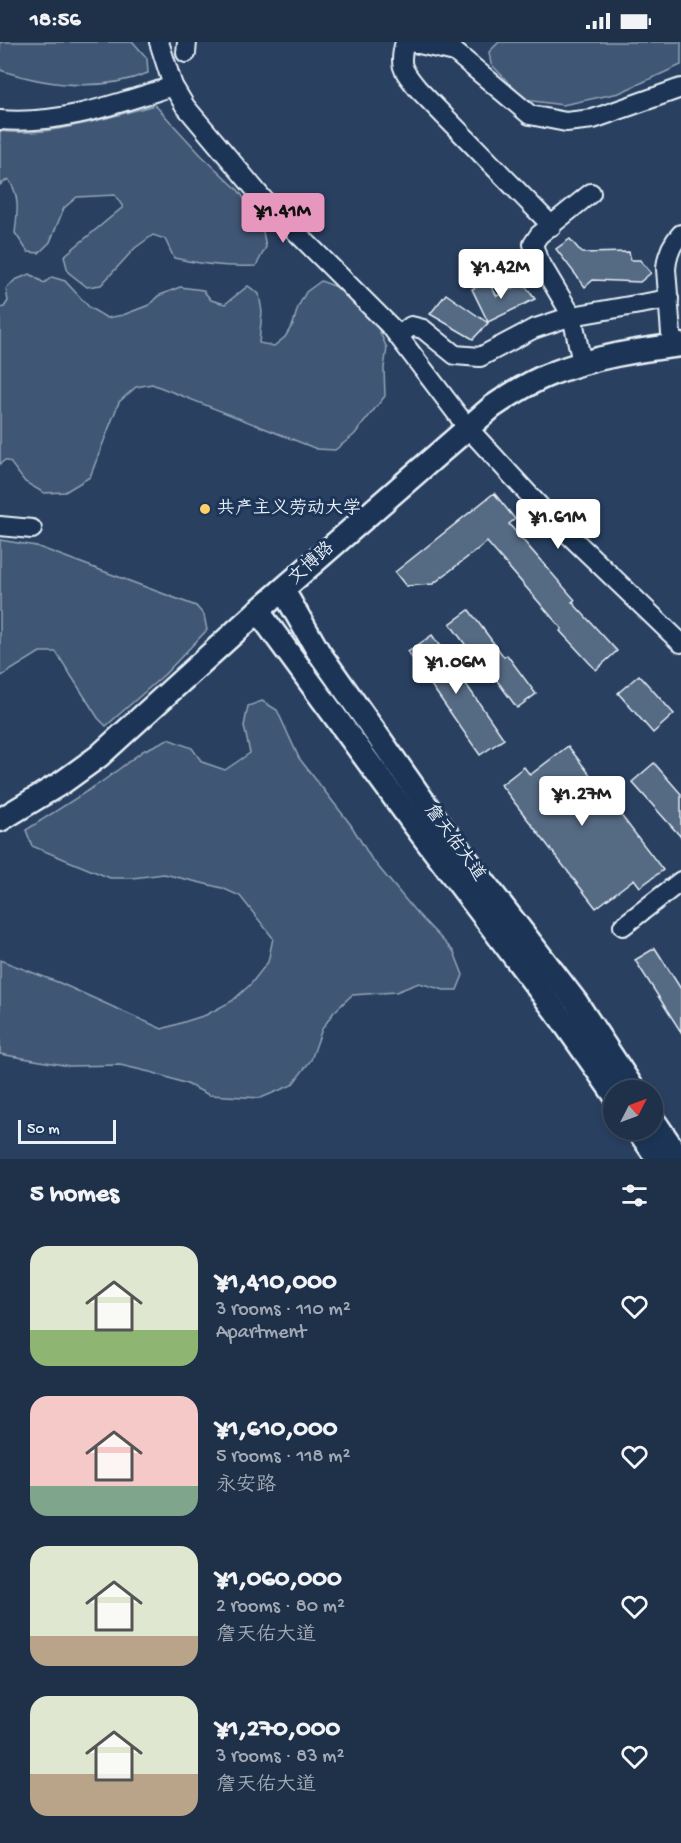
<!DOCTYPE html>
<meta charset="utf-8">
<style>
:root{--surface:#1f3049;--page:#2c3c53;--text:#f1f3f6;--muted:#a1a9b4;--line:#3c4b61;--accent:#e797bd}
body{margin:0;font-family:"Gochi Hand","LXGW WenKai TC",sans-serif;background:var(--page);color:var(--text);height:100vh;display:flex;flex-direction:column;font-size:22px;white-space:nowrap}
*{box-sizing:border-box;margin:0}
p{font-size:20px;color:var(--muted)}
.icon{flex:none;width:33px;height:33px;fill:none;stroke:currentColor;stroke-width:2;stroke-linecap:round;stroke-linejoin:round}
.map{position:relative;height:1117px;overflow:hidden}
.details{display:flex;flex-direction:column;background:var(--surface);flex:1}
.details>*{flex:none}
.needle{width:39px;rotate:48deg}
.buttons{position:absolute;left:603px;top:1038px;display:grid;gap:12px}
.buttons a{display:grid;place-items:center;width:60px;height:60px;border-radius:50%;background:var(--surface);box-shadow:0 3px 9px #0003,0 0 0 2px var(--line);font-size:30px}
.scale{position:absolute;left:18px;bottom:15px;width:98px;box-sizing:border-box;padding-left:6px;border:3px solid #e8f1f8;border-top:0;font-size:16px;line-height:21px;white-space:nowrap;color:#e8f1f8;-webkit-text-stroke:4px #1d3557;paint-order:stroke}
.price{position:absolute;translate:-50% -51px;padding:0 14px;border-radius:6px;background:#fff;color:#222;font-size:20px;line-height:39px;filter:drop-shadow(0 2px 3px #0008)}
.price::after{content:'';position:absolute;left:50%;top:36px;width:18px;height:14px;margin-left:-9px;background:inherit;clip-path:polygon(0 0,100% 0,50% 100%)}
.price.selected{background:var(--accent);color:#111}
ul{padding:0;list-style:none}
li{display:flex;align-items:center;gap:18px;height:150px;padding:0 30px}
li span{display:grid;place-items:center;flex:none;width:168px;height:120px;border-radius:18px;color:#555}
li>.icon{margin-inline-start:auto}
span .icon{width:72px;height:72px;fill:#fffc;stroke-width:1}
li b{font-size:26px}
h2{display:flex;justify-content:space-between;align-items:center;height:72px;padding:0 30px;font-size:26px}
.status{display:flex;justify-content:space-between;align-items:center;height:42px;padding:0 30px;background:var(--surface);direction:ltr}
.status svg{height:16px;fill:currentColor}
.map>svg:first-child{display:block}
.green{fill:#415774;stroke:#94a4b6;stroke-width:1.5}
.building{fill:#556a83;stroke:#e8f1f8;stroke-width:1.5}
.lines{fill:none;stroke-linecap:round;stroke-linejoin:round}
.minor-casing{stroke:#e8f1f8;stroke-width:22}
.major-casing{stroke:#e8f1f8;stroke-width:27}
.minor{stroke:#1d3557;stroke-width:18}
.major{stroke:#1d3557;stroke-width:22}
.poi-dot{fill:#ffd166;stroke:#1d3557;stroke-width:2}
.labels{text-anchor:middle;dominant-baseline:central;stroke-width:6;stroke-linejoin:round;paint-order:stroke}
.poi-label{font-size:18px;fill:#e8f1f8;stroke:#1d3557;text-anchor:start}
.street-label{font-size:18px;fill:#e8f1f8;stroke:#1d3557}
</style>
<div class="status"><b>18:56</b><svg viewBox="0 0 49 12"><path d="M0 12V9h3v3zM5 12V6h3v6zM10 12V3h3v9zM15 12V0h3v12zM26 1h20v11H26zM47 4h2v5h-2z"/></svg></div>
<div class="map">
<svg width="681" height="1117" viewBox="0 0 681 1117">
<rect width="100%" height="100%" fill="#294061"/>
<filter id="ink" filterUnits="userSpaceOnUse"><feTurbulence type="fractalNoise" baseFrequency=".0167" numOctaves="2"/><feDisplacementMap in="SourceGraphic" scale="12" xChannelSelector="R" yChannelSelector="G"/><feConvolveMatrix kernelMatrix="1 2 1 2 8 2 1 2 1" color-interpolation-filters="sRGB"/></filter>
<g filter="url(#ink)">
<g class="green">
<path d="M 0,0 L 133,0 L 147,16 L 148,31 C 100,50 48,44 0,28 Z"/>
<path d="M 499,0 L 681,0 L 681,23 L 619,51 L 563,63 L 525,58 L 491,22 L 489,10 Z"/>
<path d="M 155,63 L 201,113 L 238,148 L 261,179 L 266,205 L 256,224 C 227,225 202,223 174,216 L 165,197 L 153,193 L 135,206 L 101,243 L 87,245 L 68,230 L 64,214 L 123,165 L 115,153 L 77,155 L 64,166 L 50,200 L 39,211 L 28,210 L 15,191 C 17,173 21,153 8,137 L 0,143 L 0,89 C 47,96 109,75 155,63 Z"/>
<path d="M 30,232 L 44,241 L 52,235 L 65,239 L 90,266 L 107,276 L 123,273 L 149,263 L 158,254 L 180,245 L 203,248 L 211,258 L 225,262 L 248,244 L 259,252 L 262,270 L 259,301 L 274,304 L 285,295 L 293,282 L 298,265 L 306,250 L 321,239 L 342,247 L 378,286 L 387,306 L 384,326 L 385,354 L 354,393 L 335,408 L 317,407 L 152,342 L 136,345 L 119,360 L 90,435 L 65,450 L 44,451 L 25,440 L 10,420 L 5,418 L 0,422 L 0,266 L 4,265 L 8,259 L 6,247 L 15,238 Z"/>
<path d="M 0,498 L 36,504 L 196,564 L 204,573 L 207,588 L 165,632 L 106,684 L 98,676 L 56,610 L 40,610 L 0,635 Z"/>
<path d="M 262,659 L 277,668 L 299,716 L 351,783 L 371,816 L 415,869 L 454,910 L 463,933 L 457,948 L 444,948 L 419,941 L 396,950 L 352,953 L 334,970 L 322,987 L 311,1018 L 292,1043 L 261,1056 L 209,1053 L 187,1042 L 154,1031 L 120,1023 L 69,1024 L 0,1012 L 0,918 L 60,941 L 162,987 L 206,973 L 232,959 L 250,943 L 268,920 L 273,896 L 240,854 L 222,846 L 164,832 L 133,836 L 110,836 L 32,804 L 26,788 L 103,739 L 143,709 L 168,697 L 192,706 L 202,720 L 225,728 L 250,711 L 244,684 L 248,664 Z"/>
</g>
<g class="building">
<path d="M 570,197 L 582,211 L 629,210 L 631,218 L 640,218 L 651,231 L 640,240 L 593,238 L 585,245 L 556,207 Z"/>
<path d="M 488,240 L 497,254 L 523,241 L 535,257 L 488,280 L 472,247 Z"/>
<path d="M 446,252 L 488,281 L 473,297 L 430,272 Z"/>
<path d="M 494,451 L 515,477 L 509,482 L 575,558 L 572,560 L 617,609 L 596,628 L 560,589 L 562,587 L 487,500 L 433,542 L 406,544 L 395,530 Z"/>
<path d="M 469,568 L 504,615 L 507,613 L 536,652 L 517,666 L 482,618 L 479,621 L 450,582 Z"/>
<path d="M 432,593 L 504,697 L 480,713 L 408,610 Z"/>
<path d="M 639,633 L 674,672 L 653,691 L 618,651 Z"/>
<path d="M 568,704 L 663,828 L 640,845 L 634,837 L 596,866 L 501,743 L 524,725 L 530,733 Z"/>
<path d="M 654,721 L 681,752 L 681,795 L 632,740 Z"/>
<path d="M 655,906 L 681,947 L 681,990 L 635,918 Z"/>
</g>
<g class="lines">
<g class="minor-casing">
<g id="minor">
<path d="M 159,0 L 173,44 L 185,64 L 264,158 L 392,286 L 467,385 L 544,469 L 681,601"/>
<path d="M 405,0 C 398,25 403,28 418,47 L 552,184"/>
<path d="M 410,0 L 455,10 L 530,73 L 566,80 L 593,77 L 681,46"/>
<path d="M 186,11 L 187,0"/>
<path d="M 0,78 C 60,83 116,62 173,44"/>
<path d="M 399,294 L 411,284 L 423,287 L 455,313 L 480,315 L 533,287 L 572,274 L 669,257"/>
<path d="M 672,304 L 666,227 C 667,213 671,202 681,192"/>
<path d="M 582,321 L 572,274 L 537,215 L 533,202 L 539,193 L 591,151"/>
<path d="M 0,484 L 32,487"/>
<path d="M 623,884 L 681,839"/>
</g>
</g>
<g class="major-casing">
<g id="major">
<path d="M 283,548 L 318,609 L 443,787 L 576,960 L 634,1048"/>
<path d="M 258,569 L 413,781 L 560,975 L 614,1052"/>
<path d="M 0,778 L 63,740 L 99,714 L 258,569 L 492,365 C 511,352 531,339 553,331 C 594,315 638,308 681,303"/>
<path d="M 652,1076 L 680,1117"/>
<path d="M 638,1088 L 658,1117"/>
</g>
</g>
<use href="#minor" class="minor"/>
<use href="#major" class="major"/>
</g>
</g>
<circle class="poi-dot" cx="205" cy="467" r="6"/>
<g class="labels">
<g class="poi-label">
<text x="217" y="467">共产主义劳动大学</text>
</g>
<g class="street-label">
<text transform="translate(312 522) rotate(-42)">文博路</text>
<text transform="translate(454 801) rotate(54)">詹天佑大道</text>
</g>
</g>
</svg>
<div class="buttons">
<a><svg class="needle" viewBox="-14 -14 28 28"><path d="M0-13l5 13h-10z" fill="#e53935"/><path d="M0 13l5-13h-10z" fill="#a1a9b4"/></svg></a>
</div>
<div class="scale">50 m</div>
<b class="price selected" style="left:283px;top:202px">¥1.41M</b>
<b class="price" style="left:501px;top:258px">¥1.42M</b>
<b class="price" style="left:558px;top:508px">¥1.61M</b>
<b class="price" style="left:456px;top:653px">¥1.06M</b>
<b class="price" style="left:582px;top:785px">¥1.27M</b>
</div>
<section class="details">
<h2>5 homes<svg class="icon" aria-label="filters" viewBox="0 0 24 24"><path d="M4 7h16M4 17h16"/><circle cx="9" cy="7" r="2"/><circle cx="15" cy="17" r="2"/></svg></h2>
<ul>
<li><span style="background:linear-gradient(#dfe7d0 70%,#8fb573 0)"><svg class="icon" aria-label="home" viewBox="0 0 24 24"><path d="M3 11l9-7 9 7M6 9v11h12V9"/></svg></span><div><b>¥1,410,000</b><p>3 rooms · 110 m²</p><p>Apartment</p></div><svg class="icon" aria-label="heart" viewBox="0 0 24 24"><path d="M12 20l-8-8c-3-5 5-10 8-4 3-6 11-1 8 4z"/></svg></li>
<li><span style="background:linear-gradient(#f6c9c9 75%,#7fa58c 0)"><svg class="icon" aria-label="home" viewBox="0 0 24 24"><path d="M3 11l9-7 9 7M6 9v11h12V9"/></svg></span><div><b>¥1,610,000</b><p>5 rooms · 118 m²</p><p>永安路</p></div><svg class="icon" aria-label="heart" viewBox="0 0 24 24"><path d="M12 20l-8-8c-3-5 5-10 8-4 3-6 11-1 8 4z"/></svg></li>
<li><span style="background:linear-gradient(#dfe7d0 75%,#b9a48a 0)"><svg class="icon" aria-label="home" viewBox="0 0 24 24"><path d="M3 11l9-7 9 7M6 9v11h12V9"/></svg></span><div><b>¥1,060,000</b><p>2 rooms · 80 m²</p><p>詹天佑大道</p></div><svg class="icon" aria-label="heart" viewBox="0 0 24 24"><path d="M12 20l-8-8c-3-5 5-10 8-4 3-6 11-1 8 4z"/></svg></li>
<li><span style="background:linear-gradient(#dfe7d0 65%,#b9a48a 0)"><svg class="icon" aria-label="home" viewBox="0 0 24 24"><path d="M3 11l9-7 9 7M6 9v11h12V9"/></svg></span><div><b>¥1,270,000</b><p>3 rooms · 83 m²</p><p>詹天佑大道</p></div><svg class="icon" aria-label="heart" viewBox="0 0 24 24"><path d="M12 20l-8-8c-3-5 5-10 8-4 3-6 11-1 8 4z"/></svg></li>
</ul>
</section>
